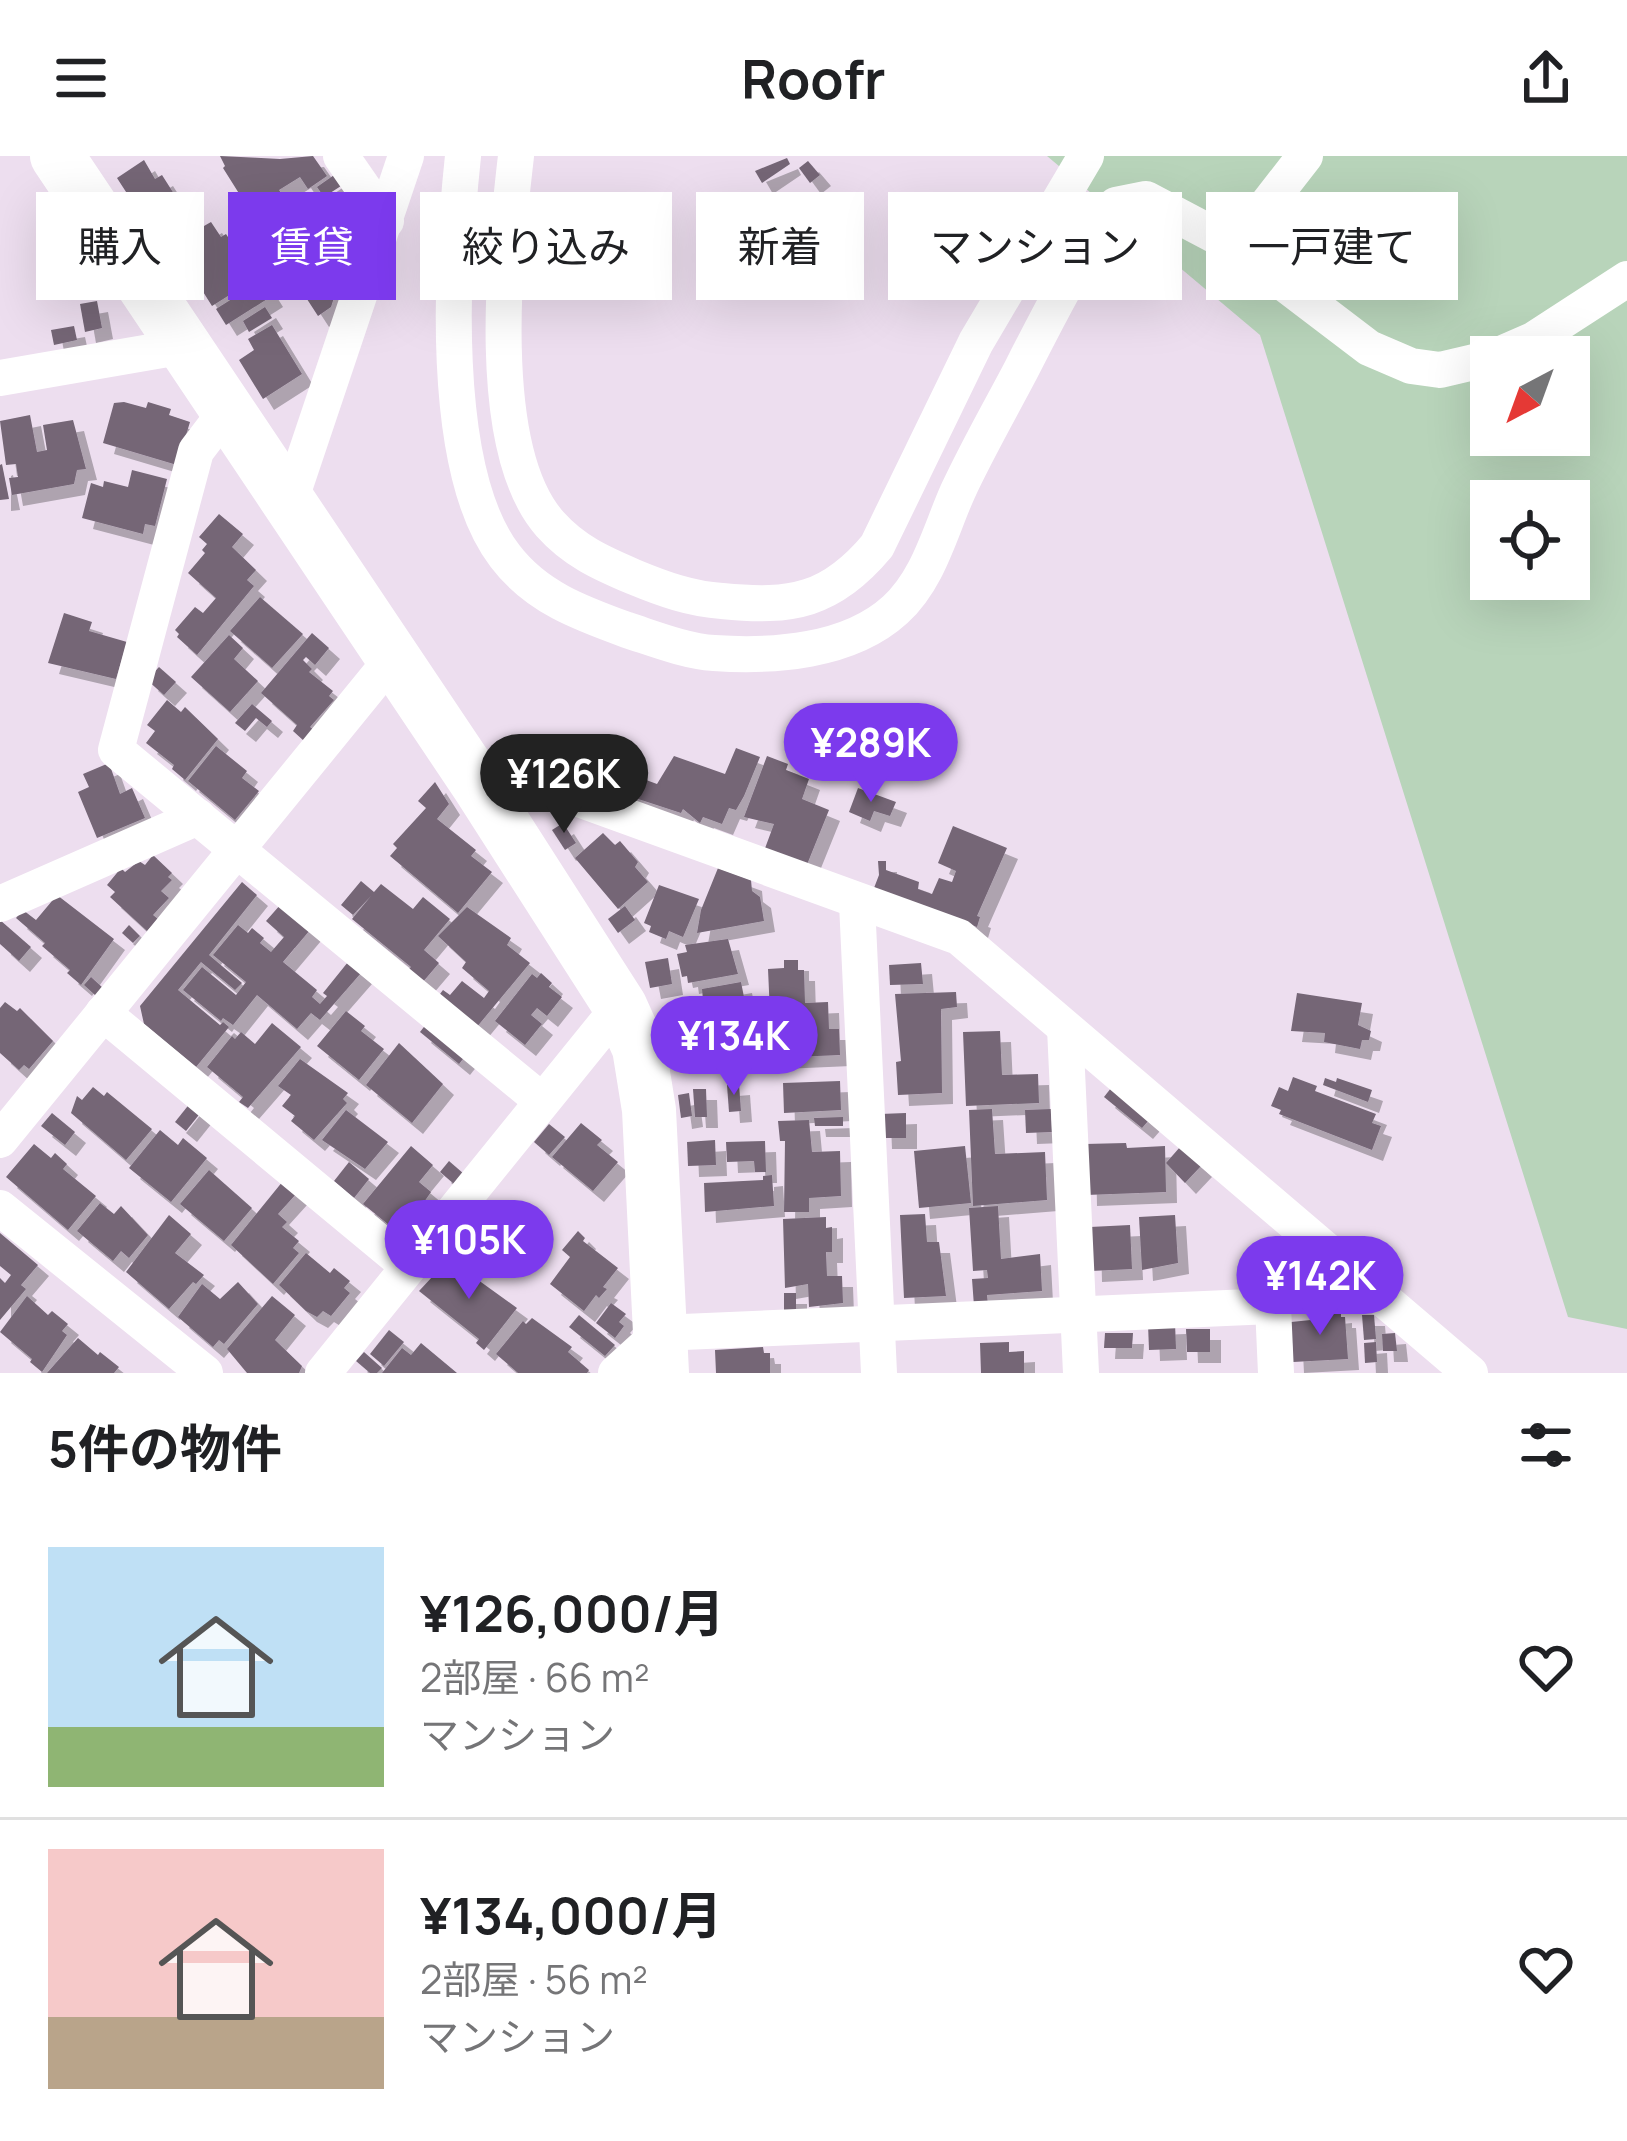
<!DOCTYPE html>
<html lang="ja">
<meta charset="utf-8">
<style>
:root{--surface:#fff;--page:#f2f2f2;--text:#202124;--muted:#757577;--line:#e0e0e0;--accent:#7c3aed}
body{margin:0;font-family:Manrope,"Noto Sans JP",sans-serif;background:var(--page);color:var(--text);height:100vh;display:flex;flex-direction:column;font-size:45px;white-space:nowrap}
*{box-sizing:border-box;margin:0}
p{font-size:39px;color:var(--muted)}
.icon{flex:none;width:66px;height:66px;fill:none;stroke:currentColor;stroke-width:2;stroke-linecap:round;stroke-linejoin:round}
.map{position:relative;height:1217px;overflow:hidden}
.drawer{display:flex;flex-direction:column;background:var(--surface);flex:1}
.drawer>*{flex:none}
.banner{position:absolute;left:36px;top:36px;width:1557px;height:108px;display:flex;gap:24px}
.needle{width:78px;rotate:221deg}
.fabs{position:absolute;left:1470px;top:180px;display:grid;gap:24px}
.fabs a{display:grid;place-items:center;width:120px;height:120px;border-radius:0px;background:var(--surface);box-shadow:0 12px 48px #0002;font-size:60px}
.price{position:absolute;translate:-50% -102px;padding:0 27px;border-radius:42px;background:var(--accent);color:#fff;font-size:39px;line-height:78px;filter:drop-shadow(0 3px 6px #0008)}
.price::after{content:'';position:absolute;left:50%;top:72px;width:36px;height:27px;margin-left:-18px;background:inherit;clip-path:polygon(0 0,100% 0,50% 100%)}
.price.selected{background:#222;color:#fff}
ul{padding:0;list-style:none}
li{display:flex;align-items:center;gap:36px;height:300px;padding:0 48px}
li+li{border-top:3px solid var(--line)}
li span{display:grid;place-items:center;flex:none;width:336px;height:240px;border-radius:0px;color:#555}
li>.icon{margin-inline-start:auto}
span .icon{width:144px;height:144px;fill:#fffc;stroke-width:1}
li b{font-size:51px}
h2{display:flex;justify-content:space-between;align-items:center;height:144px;padding:0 48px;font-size:51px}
.pill{padding:0 42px;border-radius:0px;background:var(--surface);box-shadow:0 12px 48px #0002;font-size:42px;line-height:108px}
.pill.selected{background:var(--accent);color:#fff}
header{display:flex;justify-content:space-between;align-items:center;height:156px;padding:0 48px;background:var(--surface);font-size:54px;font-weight:700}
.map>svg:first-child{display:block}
.green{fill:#b8d4ba;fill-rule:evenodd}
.building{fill:#746676;filter:url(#shadow)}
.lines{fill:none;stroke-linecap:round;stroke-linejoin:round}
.street{stroke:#fff;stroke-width:36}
.secondary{stroke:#fff;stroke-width:54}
</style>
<header><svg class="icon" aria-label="menu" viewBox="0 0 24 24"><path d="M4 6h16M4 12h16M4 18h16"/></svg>Roofr<svg class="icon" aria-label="share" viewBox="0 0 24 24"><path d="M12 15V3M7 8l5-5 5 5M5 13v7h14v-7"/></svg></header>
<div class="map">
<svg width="1627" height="1217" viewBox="0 0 1627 1217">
<defs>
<filter id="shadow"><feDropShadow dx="11" dy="11" stdDeviation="0" flood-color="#0004"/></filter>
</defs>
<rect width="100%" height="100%" fill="#eddeef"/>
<path class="green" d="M 1047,0 L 1627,0 L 1627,1173 L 1568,1161 L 1260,179 ZM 1491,201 L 1569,201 L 1569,279 L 1491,279 ZM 1491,345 L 1569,345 L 1569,423 L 1491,423 Z"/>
<g class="building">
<path d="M 220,0 L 280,3 L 313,0 L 327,20 L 308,33 L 300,21 L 279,34 L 287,46 L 257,66 L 223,12 L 225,10 Z"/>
<path d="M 787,2 L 790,8 L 762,27 L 755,15 Z"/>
<path d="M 144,4 L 155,23 L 162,19 L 197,74 L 211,66 L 221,81 L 226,78 L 255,123 L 212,150 L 178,96 L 167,102 L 132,37 L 128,39 L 117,22 Z"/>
<path d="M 808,5 L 820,19 L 810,27 L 799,12 Z"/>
<path d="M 337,17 L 344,28 L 324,41 L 317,31 Z"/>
<path d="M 302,48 L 340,107 L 329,115 L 338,129 L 331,151 L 318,160 L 262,74 Z"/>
<path d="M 262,124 L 272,140 L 226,169 L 216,153 Z"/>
<path d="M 97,145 L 102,172 L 85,176 L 80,148 Z"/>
<path d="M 265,151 L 272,162 L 249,176 L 243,165 Z"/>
<path d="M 272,169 L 302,218 L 263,243 L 239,204 L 254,194 L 248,183 Z"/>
<path d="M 74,170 L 77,184 L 54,189 L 51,174 Z"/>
<path d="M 124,246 L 146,252 L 148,246 L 171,253 L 169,259 L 190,266 L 177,309 L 103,287 L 114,247 Z"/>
<path d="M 30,259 L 37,296 L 47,294 L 43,269 L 73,264 L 86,313 L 77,314 L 74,328 L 12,339 L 9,322 L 18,321 L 16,308 L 6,309 L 0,265 Z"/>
<path d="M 2,308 L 9,343 L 0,344 L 0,309 Z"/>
<path d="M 132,314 L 167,323 L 155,370 L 145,368 L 143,378 L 82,362 L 91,327 L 103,331 L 104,325 L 128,331 Z"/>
<path d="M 219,358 L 243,378 L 232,391 L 256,414 L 247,424 L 254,430 L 197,499 L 177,481 L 179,478 L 175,474 L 195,451 L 203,457 L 216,442 L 188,417 L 205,397 L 202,394 L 207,388 L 199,381 Z"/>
<path d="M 260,441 L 303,478 L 272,512 L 230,475 Z"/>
<path d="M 64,457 L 92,466 L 89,475 L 127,486 L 116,523 L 48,507 Z"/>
<path d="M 312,477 L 329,492 L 315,509 L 306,501 L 303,504 L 312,513 L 309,516 L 333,535 L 329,540 L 334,544 L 310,571 L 314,574 L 304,585 L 293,575 L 297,569 L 261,537 Z"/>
<path d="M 229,479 L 243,492 L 234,503 L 258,525 L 230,556 L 191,521 Z"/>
<path d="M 159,511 L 176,526 L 164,539 L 147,524 Z"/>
<path d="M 167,544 L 181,556 L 185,551 L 218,583 L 185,624 L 172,613 L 174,609 L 146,587 L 155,575 L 147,569 Z"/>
<path d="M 252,548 L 272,565 L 267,571 L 256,562 L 245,575 L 235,567 Z"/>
<path d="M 216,590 L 247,615 L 242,622 L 259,635 L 235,664 L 188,625 Z"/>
<path d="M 736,592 L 760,601 L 744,640 L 736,654 L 729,652 L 722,668 L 703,661 L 700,667 L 683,653 L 681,657 L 620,637 L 627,617 L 657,628 L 674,600 L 725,618 Z"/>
<path d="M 767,600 L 788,608 L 786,614 L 809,623 L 802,643 L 829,654 L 806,711 L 764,695 L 774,668 L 744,661 Z"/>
<path d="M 109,607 L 120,638 L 132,632 L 145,662 L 97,682 L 78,636 L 89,631 L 83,618 Z"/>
<path d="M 435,626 L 449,648 L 437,663 L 476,694 L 471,700 L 492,716 L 458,757 L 390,700 L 397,692 L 393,688 L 426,652 L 418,645 Z"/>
<path d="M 858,632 L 896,646 L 890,660 L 874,655 L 870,665 L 849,656 Z"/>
<path d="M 563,667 L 576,687 L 565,694 L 552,674 Z"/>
<path d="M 953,670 L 1007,692 L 977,760 L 980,761 L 977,771 L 874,732 L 879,719 L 878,705 L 886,705 L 886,714 L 919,726 L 918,733 L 932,738 L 939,722 L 952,726 L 956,715 L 938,707 Z"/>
<path d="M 603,677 L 615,689 L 620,685 L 638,706 L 635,711 L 648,726 L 618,753 L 575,702 Z"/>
<path d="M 153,699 L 172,717 L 168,721 L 172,724 L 161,735 L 169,742 L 153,759 L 158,763 L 147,775 L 110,741 L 115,736 L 107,729 L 121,712 L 125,716 L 139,705 L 145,709 Z"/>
<path d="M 718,712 L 751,724 L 752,735 L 760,741 L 764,765 L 697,777 L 701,754 Z"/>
<path d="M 361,725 L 374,736 L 381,728 L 413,753 L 423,741 L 450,763 L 424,794 L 439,807 L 422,827 L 407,815 L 411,811 L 352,763 L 371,740 L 353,759 L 341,749 Z"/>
<path d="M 242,726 L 257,739 L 209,799 L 242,827 L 235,834 L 201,806 L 178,834 L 220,869 L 223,866 L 229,871 L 196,911 L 144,868 L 140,850 Z"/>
<path d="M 659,729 L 699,743 L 683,781 L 669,775 L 666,783 L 649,776 L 651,770 L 644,767 Z"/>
<path d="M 57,739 L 114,783 L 81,829 L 67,817 L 70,814 L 42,790 L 45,787 L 16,762 L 23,754 L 36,764 Z"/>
<path d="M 281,748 L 310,774 L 283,806 L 317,834 L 312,841 L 320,848 L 327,840 L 323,837 L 348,806 L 361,817 L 320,864 L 311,857 L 297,873 L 257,839 L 233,869 L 223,862 L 221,865 L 183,834 L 202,811 L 236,839 L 246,826 L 213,799 L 238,769 L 248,777 L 252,772 L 264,782 L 260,787 L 271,796 L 284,781 L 266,765 Z"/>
<path d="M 625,750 L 635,764 L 618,777 L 608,763 Z"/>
<path d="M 467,751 L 511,782 L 507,789 L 530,807 L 476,872 L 437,842 L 443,834 L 450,839 L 462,825 L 484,842 L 489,835 L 462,812 L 466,806 L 438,780 Z"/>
<path d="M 0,764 L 31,791 L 19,805 L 0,788 Z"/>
<path d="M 129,769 L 140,780 L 133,787 L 122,777 Z"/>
<path d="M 728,783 L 738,818 L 688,827 L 687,820 L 682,821 L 677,798 L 687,796 L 685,789 Z"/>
<path d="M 668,802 L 672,828 L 650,832 L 645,806 Z"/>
<path d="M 784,804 L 798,804 L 798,814 L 804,814 L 805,847 L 828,846 L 829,873 L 839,873 L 840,899 L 772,902 L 768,813 L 784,812 Z"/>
<path d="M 921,807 L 923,828 L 890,829 L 889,809 Z"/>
<path d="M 541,817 L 552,827 L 549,831 L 562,841 L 547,860 L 537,852 L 531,859 L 542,868 L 525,889 L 495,865 L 532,818 L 537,822 Z"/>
<path d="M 91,821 L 103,832 L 96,840 L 84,829 Z"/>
<path d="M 741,826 L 748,861 L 672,873 L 667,849 L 703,844 L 702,833 Z"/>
<path d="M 956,836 L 957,851 L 941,853 L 942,937 L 898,939 L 896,906 L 901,905 L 895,838 Z"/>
<path d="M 1297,837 L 1362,847 L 1358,869 L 1371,875 L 1369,884 L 1362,884 L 1360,893 L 1324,886 L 1325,877 L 1291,875 Z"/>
<path d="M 5,846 L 17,855 L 20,852 L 53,885 L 29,913 L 24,909 L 19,914 L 0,897 L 0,852 Z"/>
<path d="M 346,855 L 365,870 L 361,875 L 384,893 L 359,924 L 317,890 Z"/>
<path d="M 272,867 L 301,891 L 248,952 L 239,946 L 243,941 L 207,911 L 232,880 L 235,883 L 241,876 L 255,888 Z"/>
<path d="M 427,867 L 467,898 L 459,908 L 420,876 Z"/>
<path d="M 734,869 L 737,884 L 704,891 L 701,880 L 707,878 L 707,875 Z"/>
<path d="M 1000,875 L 1002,919 L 1038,918 L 1039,947 L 966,950 L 963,876 Z"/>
<path d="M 399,887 L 443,928 L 412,967 L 366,929 Z"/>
<path d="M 300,903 L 348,937 L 343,943 L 347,947 L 314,984 L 291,965 L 295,960 L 282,950 L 291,939 L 278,930 Z"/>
<path d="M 1293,921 L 1317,930 L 1315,935 L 1376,958 L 1372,967 L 1381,970 L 1372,994 L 1279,958 L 1281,954 L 1271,950 L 1279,931 L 1288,935 Z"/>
<path d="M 1325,922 L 1336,926 L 1337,922 L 1372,934 L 1368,946 L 1323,929 Z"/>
<path d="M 840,925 L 841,954 L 784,957 L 783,927 Z"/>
<path d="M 739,928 L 741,955 L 729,956 L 727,929 Z"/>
<path d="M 93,931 L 104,940 L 107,936 L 152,973 L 126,1004 L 71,957 L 77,940 L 82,944 Z"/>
<path d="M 1111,932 L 1149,964 L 1142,972 L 1104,941 Z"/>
<path d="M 693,933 L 706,933 L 707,961 L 695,961 Z"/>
<path d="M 689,937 L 692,960 L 681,962 L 678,939 Z"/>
<path d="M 191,946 L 202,955 L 186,975 L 175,966 Z"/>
<path d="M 992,953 L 995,998 L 1045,996 L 1047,1044 L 973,1050 L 969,954 Z"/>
<path d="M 1051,953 L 1052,976 L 1026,977 L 1025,954 Z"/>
<path d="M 346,954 L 388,986 L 365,1013 L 322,984 Z"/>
<path d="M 52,957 L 75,976 L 65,989 L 41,970 Z"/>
<path d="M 906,957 L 906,982 L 881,982 L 880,958 Z"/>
<path d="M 843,961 L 843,970 L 815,970 L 814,962 Z"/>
<path d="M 809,964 L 812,996 L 840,995 L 841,1040 L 809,1042 L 809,1056 L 784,1056 L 785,985 L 780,985 L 778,965 Z"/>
<path d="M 581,967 L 602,984 L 597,989 L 618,1006 L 593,1035 L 552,1001 Z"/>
<path d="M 549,968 L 565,981 L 549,999 L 534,986 Z"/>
<path d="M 160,974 L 178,989 L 183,982 L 207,1002 L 171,1046 L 129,1012 Z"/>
<path d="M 715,984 L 716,1009 L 688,1010 L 687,986 Z"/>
<path d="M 765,985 L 766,1016 L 755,1016 L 754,1005 L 727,1006 L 726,986 Z"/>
<path d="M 1126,987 L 1127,992 L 1165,990 L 1166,1036 L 1086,1039 L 1085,988 Z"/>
<path d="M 34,988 L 51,1002 L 55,997 L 67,1008 L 63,1013 L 96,1040 L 68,1074 L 6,1021 Z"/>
<path d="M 411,990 L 433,1009 L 419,1026 L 431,1036 L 424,1046 L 431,1052 L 416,1069 L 409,1063 L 403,1070 L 394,1063 L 389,1069 L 363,1048 Z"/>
<path d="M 965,990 L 971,1047 L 919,1052 L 914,995 Z"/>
<path d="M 1180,991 L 1201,1010 L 1185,1027 L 1166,1007 Z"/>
<path d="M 449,1005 L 464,1018 L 454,1028 L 440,1016 Z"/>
<path d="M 349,1006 L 369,1023 L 354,1042 L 334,1025 Z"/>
<path d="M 209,1014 L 252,1052 L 224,1085 L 180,1048 Z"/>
<path d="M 772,1019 L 774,1050 L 705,1056 L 704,1027 L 763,1024 L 763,1020 Z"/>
<path d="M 283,1025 L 297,1037 L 278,1058 L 287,1066 L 282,1071 L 299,1085 L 293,1092 L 299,1097 L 273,1128 L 231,1089 Z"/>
<path d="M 100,1047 L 114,1058 L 121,1050 L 148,1079 L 129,1102 L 121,1095 L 113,1105 L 77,1075 Z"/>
<path d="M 998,1050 L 1001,1103 L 1040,1098 L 1042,1135 L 987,1139 L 988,1149 L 974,1150 L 972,1123 L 988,1122 L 987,1114 L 973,1115 L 969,1052 Z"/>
<path d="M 925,1058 L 927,1086 L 939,1086 L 946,1140 L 904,1142 L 900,1059 Z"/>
<path d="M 169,1059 L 191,1078 L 175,1097 L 204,1119 L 196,1128 L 193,1126 L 169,1153 L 126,1116 Z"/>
<path d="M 1175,1059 L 1178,1107 L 1142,1114 L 1139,1061 Z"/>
<path d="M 826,1061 L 826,1072 L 832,1071 L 832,1096 L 826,1096 L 827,1120 L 842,1120 L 843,1147 L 809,1151 L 808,1128 L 785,1132 L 783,1063 Z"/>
<path d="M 1130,1069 L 1132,1113 L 1091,1115 L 1090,1071 Z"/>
<path d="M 578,1075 L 585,1082 L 583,1085 L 618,1112 L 603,1131 L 607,1133 L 599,1142 L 596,1139 L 584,1155 L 550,1128 L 570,1101 L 562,1094 Z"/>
<path d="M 0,1077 L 38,1109 L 21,1129 L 26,1133 L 0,1164 L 0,1122 L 5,1127 L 11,1119 L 0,1110 Z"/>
<path d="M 306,1097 L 330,1117 L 334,1112 L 350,1125 L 344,1132 L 350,1137 L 331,1160 L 323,1155 L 317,1161 L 306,1155 L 279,1129 Z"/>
<path d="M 449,1103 L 517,1152 L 484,1194 L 476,1187 L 479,1183 L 419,1135 Z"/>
<path d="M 1319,1122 L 1336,1139 L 1320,1156 L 1302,1140 Z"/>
<path d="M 238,1126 L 258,1148 L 224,1188 L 219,1184 L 213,1191 L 178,1161 L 202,1128 L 220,1143 Z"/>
<path d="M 784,1137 L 796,1137 L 796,1159 L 784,1160 Z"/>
<path d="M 27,1140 L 48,1159 L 52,1155 L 68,1168 L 62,1175 L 67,1179 L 42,1216 L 30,1206 L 32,1203 L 0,1176 Z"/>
<path d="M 272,1140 L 295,1159 L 275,1184 L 302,1210 L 299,1217 L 247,1217 L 227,1193 Z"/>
<path d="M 611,1147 L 626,1158 L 619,1166 L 624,1170 L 615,1182 L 596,1167 Z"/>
<path d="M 1341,1156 L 1341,1161 L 1345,1161 L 1348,1203 L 1293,1206 L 1291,1166 L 1311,1164 L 1311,1159 Z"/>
<path d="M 579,1159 L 615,1189 L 605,1200 L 569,1171 Z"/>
<path d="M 1362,1159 L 1374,1159 L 1376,1183 L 1364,1184 Z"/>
<path d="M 532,1162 L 572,1191 L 568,1196 L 589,1214 L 587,1217 L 518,1217 L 496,1198 L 523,1165 L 526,1168 Z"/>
<path d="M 1175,1167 L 1176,1193 L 1149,1194 L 1148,1168 Z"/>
<path d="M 1186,1173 L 1210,1173 L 1210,1196 L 1187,1196 Z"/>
<path d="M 389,1174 L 404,1186 L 384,1210 L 370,1198 Z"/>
<path d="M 1105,1177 L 1133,1177 L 1132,1192 L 1104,1192 Z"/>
<path d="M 1395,1177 L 1397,1195 L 1383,1195 L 1382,1178 Z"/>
<path d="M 78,1182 L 98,1199 L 100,1196 L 119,1211 L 114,1217 L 47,1217 Z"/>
<path d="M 1009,1186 L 1009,1196 L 1024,1195 L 1024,1217 L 981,1217 L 980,1187 Z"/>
<path d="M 1376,1186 L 1377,1206 L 1365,1207 L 1364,1187 Z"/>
<path d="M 421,1187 L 457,1217 L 382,1217 L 402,1192 L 411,1199 Z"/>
<path d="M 763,1191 L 764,1197 L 770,1197 L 770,1217 L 716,1217 L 715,1194 Z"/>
<path d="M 364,1196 L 382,1212 L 377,1217 L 370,1217 L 356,1205 Z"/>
</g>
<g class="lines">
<g class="street">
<path d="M 341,0 L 386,65"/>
<path d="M 463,0 C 452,104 438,313 505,400 C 536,441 580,457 627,474 C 655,483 685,495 714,497 C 773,501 849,496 895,454 C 929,423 940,375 958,335 C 977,294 1000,254 1021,214 C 1050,157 1079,100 1116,49 L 1146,43 L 1235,90 L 1369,192 L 1411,210 L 1440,214 L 1491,202"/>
<path d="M 516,0 C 505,95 483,292 550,368 C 574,395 601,407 634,421 C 663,433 691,443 722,445 C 792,452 831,445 877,390 L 976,186 L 1086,0"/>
<path d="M 1235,90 L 1305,0"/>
<path d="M 1494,201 L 1533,184 L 1627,123"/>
<path d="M 0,222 L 185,190"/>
<path d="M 228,253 L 196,295 L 116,594 L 542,945"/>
<path d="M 289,348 L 406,0"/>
<path d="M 479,630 L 532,626 L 959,781 L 1470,1217"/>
<path d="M 857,747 L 879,1217"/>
<path d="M 0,748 L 198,661"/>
<path d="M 103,857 L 408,1110"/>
<path d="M 1065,872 L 1081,1217"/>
<path d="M 0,984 L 392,503"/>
<path d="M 0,1052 L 205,1217"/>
<path d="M 323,1217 L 620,850"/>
<path d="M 616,1217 L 660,1177 L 1273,1150"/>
<path d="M 1276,1217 L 1273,1150 L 1323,1094"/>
</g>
<path class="secondary" d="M 57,0 L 479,630 L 620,850 L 639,892 L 649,954 L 662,1217"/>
</g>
</svg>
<div class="fabs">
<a><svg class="needle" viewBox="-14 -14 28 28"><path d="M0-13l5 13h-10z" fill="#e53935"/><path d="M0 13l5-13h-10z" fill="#757577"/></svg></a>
<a><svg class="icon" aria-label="locate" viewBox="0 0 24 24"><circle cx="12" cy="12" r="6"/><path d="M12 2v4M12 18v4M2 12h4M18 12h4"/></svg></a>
</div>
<b class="price" style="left:871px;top:649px">¥289K</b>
<b class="price selected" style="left:564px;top:680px">¥126K</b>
<b class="price" style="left:734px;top:942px">¥134K</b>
<b class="price" style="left:469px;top:1146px">¥105K</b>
<b class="price" style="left:1320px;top:1182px">¥142K</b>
<div class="banner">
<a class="pill">購入</a>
<a class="pill selected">賃貸</a>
<a class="pill">絞り込み</a>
<a class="pill">新着</a>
<a class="pill">マンション</a>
<a class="pill">一戸建て</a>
</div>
</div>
<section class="drawer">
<h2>5件の物件<svg class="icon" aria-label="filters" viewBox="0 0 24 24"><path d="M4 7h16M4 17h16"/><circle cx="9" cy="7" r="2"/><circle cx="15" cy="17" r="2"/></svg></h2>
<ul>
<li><span style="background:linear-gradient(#bfe0f5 75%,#8fb573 0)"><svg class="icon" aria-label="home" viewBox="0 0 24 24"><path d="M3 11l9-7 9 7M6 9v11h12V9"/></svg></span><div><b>¥126,000/月</b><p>2部屋 · 66 m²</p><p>マンション</p></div><svg class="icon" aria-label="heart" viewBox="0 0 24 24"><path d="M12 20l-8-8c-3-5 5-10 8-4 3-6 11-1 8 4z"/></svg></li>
<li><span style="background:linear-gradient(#f6c9c9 70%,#b9a48a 0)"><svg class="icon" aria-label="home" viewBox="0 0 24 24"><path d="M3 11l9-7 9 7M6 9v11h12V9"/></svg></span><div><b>¥134,000/月</b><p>2部屋 · 56 m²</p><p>マンション</p></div><svg class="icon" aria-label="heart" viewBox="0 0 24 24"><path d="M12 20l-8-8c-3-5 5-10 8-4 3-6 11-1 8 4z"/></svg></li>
</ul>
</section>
